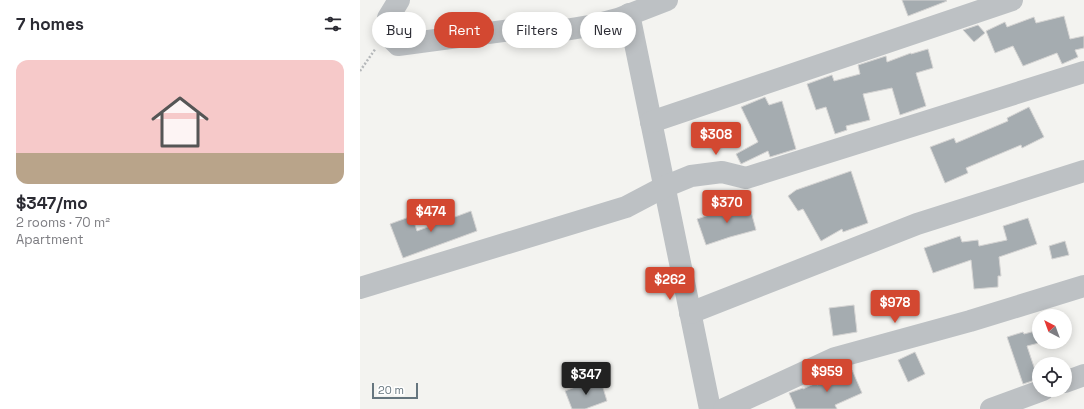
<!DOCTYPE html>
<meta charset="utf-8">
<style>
:root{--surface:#fff;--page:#f2f2f3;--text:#2b2b33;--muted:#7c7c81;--accent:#d34831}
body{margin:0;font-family:"Space Grotesk",sans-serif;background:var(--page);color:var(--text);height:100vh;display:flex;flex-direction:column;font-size:15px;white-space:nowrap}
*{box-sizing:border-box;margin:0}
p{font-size:13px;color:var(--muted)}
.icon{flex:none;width:22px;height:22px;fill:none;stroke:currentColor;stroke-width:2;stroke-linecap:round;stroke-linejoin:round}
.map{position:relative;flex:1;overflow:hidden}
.details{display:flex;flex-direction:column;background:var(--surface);width:360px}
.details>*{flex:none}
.guide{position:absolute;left:12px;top:12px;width:380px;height:36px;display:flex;gap:8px}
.needle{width:26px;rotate:319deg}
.buttons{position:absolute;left:672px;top:309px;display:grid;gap:8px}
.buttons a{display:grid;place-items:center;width:40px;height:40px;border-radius:50%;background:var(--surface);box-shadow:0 2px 10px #0003;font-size:20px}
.scale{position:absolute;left:12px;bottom:10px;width:46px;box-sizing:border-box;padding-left:4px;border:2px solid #65757e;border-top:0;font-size:11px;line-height:14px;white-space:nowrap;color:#65757e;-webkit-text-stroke:3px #fff;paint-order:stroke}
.price{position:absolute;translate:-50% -34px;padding:0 9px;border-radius:4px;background:var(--accent);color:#fff;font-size:13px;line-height:26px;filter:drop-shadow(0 1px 2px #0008)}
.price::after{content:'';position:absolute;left:50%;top:24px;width:12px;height:9px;margin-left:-6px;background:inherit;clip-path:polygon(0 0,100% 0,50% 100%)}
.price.active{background:#222;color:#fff}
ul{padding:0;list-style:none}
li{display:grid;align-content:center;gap:8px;height:212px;padding:0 16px}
li span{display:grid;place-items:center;height:124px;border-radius:12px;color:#555}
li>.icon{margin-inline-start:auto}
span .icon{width:72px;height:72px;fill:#fffc;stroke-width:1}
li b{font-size:17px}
h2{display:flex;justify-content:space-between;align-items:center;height:48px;padding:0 16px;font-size:17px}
.chip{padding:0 14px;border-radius:18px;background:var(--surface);box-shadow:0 2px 10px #0003;font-size:14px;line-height:36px}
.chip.active{background:var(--accent);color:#fff}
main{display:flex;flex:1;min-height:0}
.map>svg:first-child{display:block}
.building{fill:#a5acb0;stroke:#d5d4d3}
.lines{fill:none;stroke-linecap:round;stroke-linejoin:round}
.path{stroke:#b5b8ba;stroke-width:2.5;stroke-dasharray:2 2;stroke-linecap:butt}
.minor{stroke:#bdc1c4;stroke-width:22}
</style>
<main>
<section class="details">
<h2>7 homes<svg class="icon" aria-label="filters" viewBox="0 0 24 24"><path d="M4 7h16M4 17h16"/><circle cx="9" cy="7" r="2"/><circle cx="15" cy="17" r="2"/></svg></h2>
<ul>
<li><span style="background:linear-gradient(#f6c9c9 75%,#b9a48a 0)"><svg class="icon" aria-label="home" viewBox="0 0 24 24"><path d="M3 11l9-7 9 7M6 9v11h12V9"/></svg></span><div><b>$347/mo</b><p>2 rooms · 70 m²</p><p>Apartment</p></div></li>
</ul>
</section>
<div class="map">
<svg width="724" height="409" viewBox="0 0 724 409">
<rect width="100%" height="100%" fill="#f3f3f0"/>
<g class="building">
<path d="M 542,0 L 586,0 L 587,1 L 548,16 Z"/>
<path d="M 704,16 L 710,39 L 724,36 L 724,48 L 715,50 L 718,57 L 702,64 L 697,53 L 663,66 L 653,46 L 635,53 L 626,31 L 645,22 L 647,27 L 674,17 L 676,23 Z"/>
<path d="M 618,25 L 625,33 L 614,42 L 603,30 Z"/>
<path d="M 568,49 L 573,68 L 556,73 L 566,106 L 540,115 L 532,88 L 503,94 L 510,120 L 486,126 L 487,130 L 475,134 L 466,107 L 456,110 L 447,84 L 472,75 L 474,81 L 500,74 L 498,65 L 526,56 L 527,62 L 551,53 L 551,54 Z"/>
<path d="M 405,97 L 409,105 L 422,101 L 436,149 L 410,157 L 408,151 L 381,164 L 376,154 L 398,142 L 381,107 Z"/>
<path d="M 669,107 L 684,137 L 662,148 L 661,145 L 606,168 L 608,173 L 585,183 L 570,147 L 594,138 L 596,143 L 648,121 L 647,118 Z"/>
<path d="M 491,171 L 508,223 L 483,232 L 482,229 L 461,241 L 443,209 L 438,211 L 428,196 L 436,190 Z"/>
<path d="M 389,204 L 396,230 L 370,237 L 346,245 L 337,219 L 358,212 Z"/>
<path d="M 111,211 L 117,231 L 43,258 L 30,224 L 52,216 L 57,231 Z"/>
<path d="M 668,218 L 677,244 L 639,257 L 641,276 L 638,276 L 638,287 L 614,289 L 611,260 L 573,273 L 564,248 L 600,236 L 602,242 L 618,240 L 619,246 L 647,240 L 643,226 Z"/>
<path d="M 705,241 L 709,255 L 692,259 L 689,246 Z"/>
<path d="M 494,305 L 497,332 L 473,336 L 469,308 Z"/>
<path d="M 679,330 L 679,343 L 667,346 L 678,379 L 663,384 L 647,337 L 663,332 L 664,334 Z"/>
<path d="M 555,352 L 565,374 L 548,382 L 538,360 Z"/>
<path d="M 492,370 L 502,393 L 475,405 L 477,409 L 436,409 L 429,393 L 443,388 L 443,389 L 456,383 L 457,385 Z"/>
<path d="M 241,381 L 247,401 L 225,409 L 212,409 L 205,391 L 228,382 L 229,386 Z"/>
</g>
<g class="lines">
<path class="path" d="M 0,71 L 16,48"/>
<g class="minor">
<path d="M 39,0 L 28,18 L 26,33 L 38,45 L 173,27 L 205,30 L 235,25 L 258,19 L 307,0"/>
<path d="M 269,14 L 350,409"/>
<path d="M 291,122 L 652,0"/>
<path d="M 0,288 L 266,207 L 304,187 L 331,176 L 362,172 L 386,178 L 724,72"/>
<path d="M 330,313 L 557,224 L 724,171"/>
<path d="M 705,382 L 724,375"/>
<path d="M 364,409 L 475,358 L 610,321 L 724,286"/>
<path d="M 631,409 L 683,390"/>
</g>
</g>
</svg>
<div class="buttons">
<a><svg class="needle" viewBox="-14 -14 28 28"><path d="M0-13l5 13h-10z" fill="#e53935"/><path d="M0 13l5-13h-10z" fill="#7c7c81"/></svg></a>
<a><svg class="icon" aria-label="locate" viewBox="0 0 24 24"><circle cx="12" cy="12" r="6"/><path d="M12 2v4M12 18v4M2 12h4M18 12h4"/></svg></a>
</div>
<div class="scale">20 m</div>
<b class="price" style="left:356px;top:156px">$308</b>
<b class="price" style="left:367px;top:224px">$370</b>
<b class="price" style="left:71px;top:233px">$474</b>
<b class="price" style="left:310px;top:301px">$262</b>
<b class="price" style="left:535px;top:324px">$978</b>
<b class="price" style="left:467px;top:393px">$959</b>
<b class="price active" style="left:226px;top:396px">$347</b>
<div class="guide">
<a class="chip">Buy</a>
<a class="chip active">Rent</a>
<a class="chip">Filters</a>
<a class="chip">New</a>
</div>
</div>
</main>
